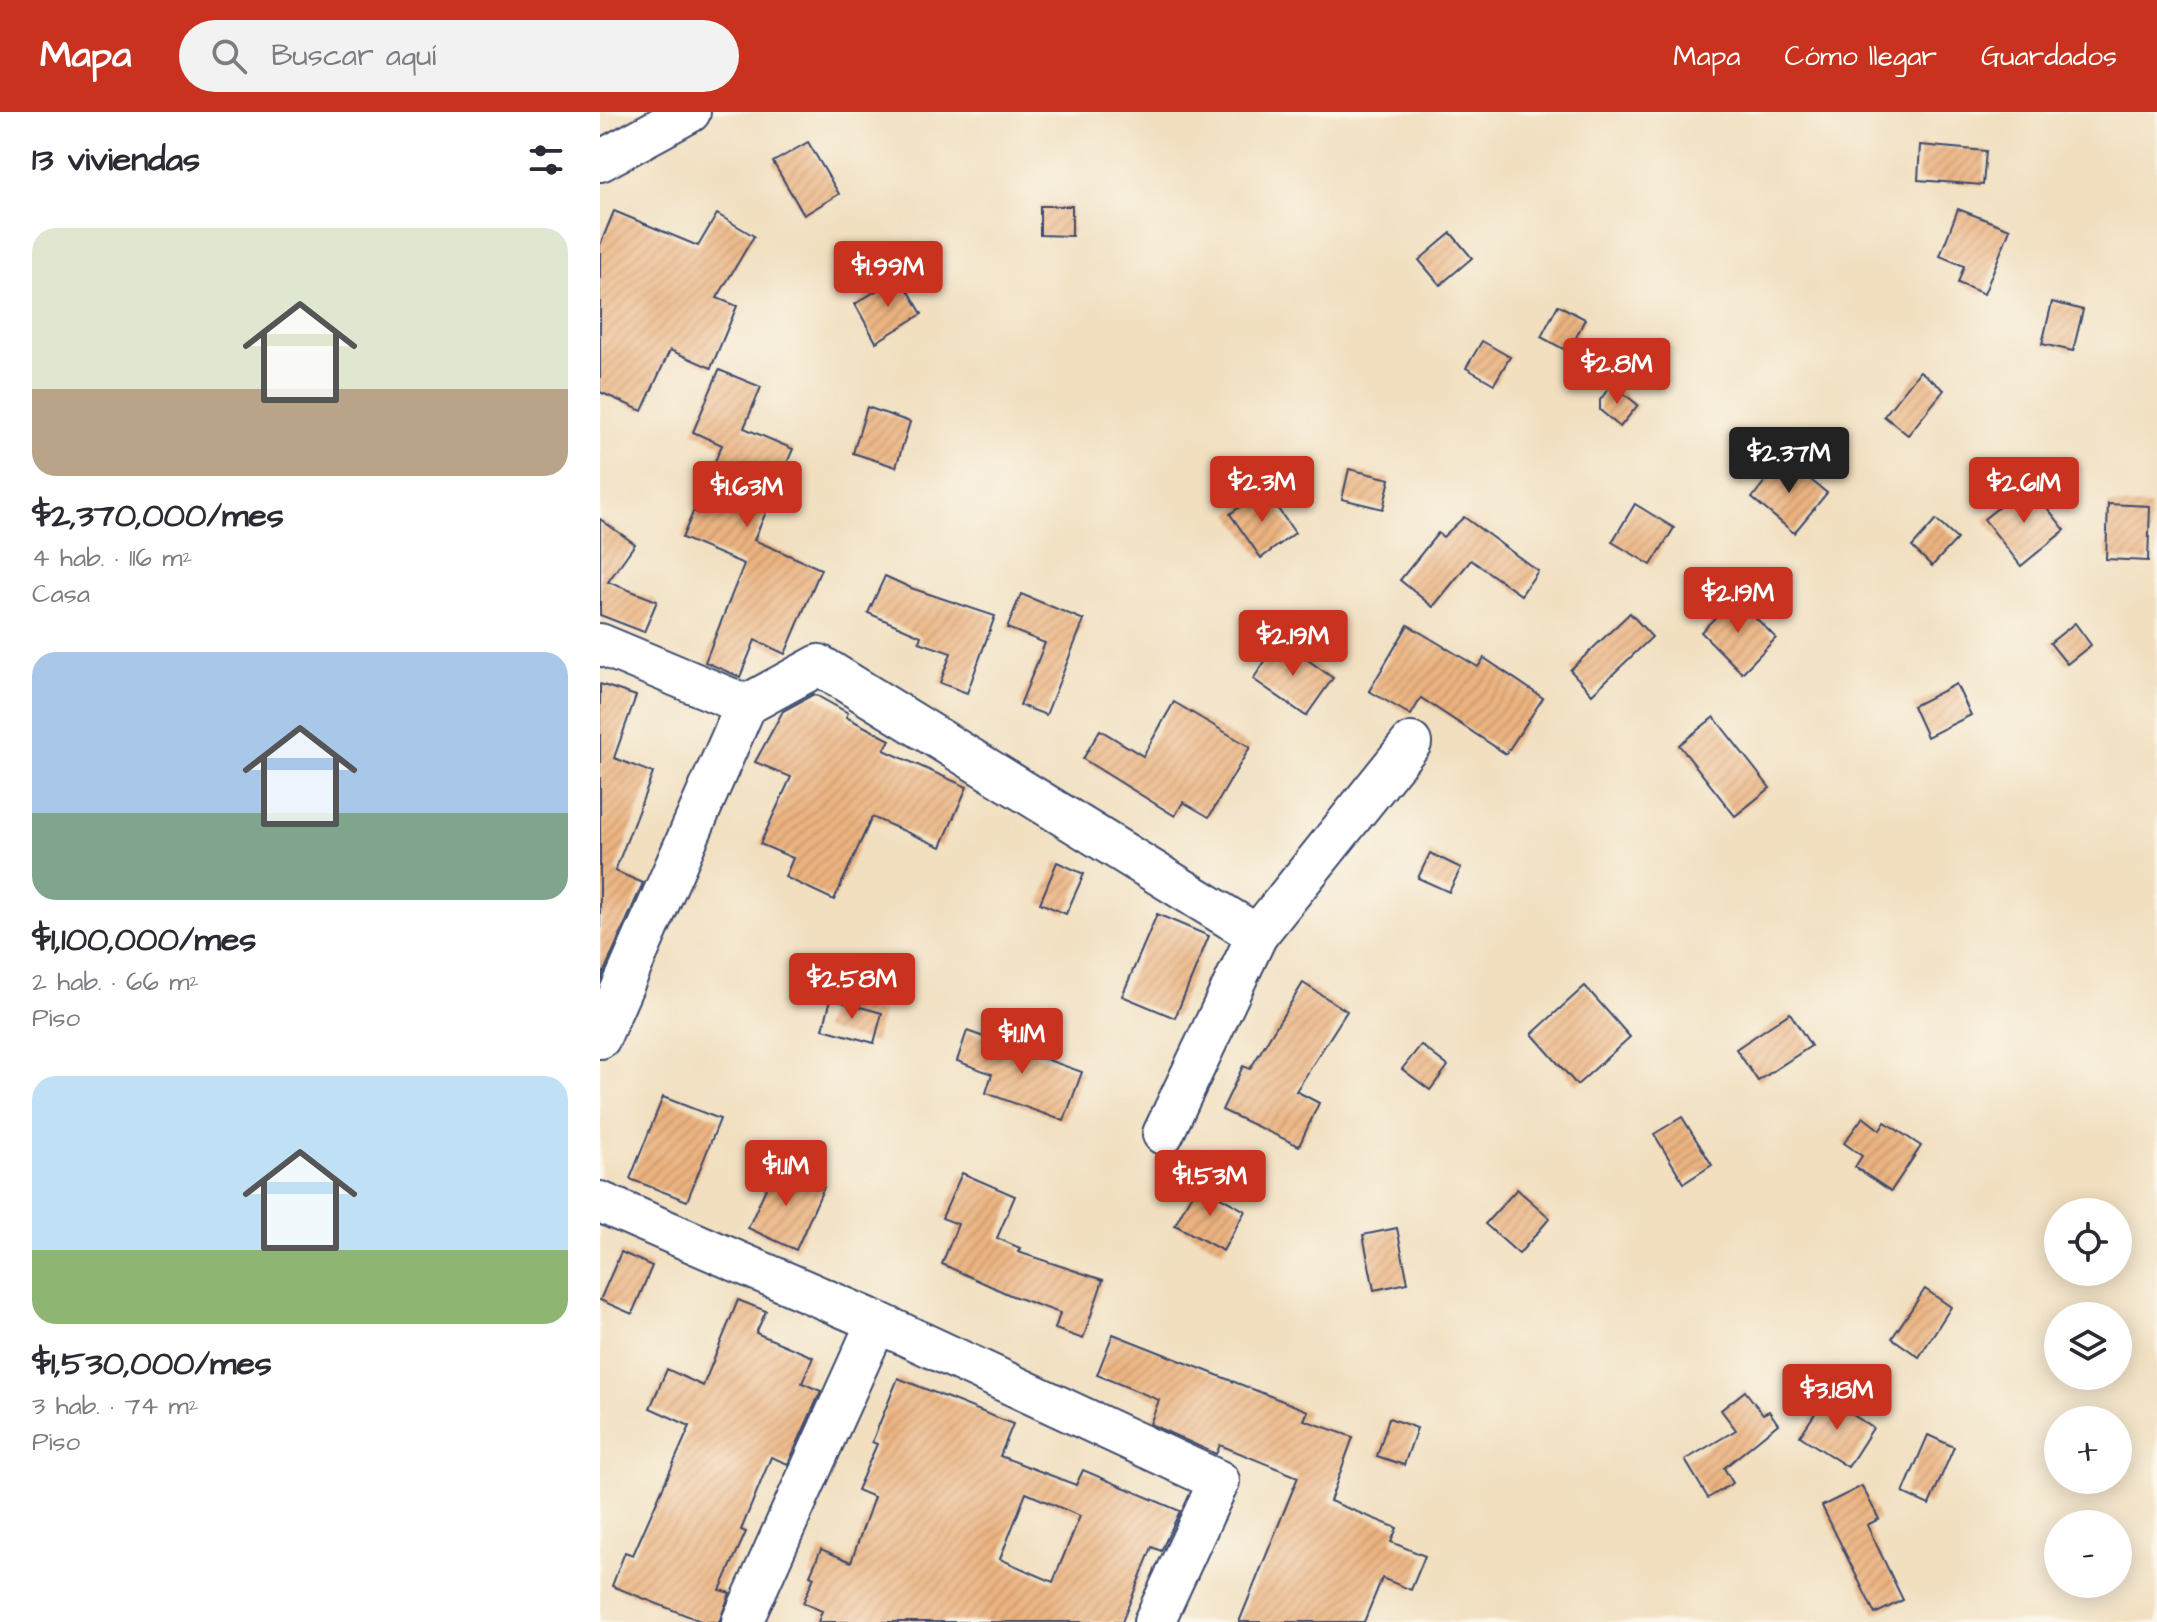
<!DOCTYPE html>
<html lang="es">
<meta charset="utf-8">
<style>
:root{--surface:#fff;--page:#f2f2f3;--text:#2b2b33;--muted:#7c7c81;--accent:#c8321e}
body{margin:0;font-family:"Architects Daughter",sans-serif;background:var(--page);color:var(--text);height:100vh;display:flex;flex-direction:column;font-size:30px;white-space:nowrap}
*{box-sizing:border-box;margin:0}
p{font-size:26px;color:var(--muted)}
.icon{flex:none;width:44px;height:44px;fill:none;stroke:currentColor;stroke-width:2;stroke-linecap:round;stroke-linejoin:round}
.map{position:relative;flex:1;overflow:hidden}
.sheet{display:flex;flex-direction:column;background:var(--surface);width:600px}
.sheet>*{flex:none}
.tools{position:absolute;left:1444px;top:1086px;display:grid;gap:16px}
.tools a{display:grid;place-items:center;width:88px;height:88px;border-radius:50%;background:var(--surface);box-shadow:0 4px 20px #0003;font-size:40px}
.price{position:absolute;translate:-50% -68px;padding:0 18px;border-radius:8px;background:var(--accent);color:#fff;font-size:26px;line-height:52px;filter:drop-shadow(0 2px 4px #0008)}
.price::after{content:'';position:absolute;left:50%;top:48px;width:24px;height:18px;margin-left:-12px;background:inherit;clip-path:polygon(0 0,100% 0,50% 100%)}
.price.current{background:#222;color:#fff}
ul{padding:0;list-style:none}
li{display:grid;align-content:center;gap:16px;height:424px;padding:0 32px}
li span{display:grid;place-items:center;height:248px;border-radius:24px;color:#555}
li>.icon{margin-inline-start:auto}
span .icon{width:144px;height:144px;fill:#fffc;stroke-width:1}
li b{font-size:34px}
h2{display:flex;justify-content:space-between;align-items:center;height:96px;padding:0 32px;font-size:34px}
header{display:flex;align-items:center;gap:48px;box-sizing:border-box;height:112px;padding:0 40px;background:var(--accent);color:#fff}
header strong{font-size:38px}
nav{display:flex;gap:44px;margin-inline-start:auto;font-size:28px}
.search{width:560px;height:72px;background:var(--page);display:flex;align-items:center;gap:20px;box-sizing:border-box;padding:0 28px;border-radius:44px;color:var(--muted);font-size:30px}
main{display:flex;flex:1;min-height:0}
.map>svg:first-child{display:block}
.building{fill:url(#building-hatch);fill-rule:evenodd}
.lines{fill:none;stroke-linecap:round;stroke-linejoin:round}
.minor-casing{stroke:#3b496d;stroke-width:44}
.minor{stroke:#fff;stroke-width:40}
</style>
<header>
<strong>Mapa</strong>
<div class="search"><svg class="icon" aria-label="search" viewBox="0 0 24 24"><circle cx="10" cy="10" r="6"/><path d="M15 15l6 6"/></svg>Buscar aquí</div>
<nav><a>Mapa</a><a>Cómo llegar</a><a>Guardados</a></nav>
</header>
<main>
<section class="sheet">
<h2>13 viviendas<svg class="icon" aria-label="filters" viewBox="0 0 24 24"><path d="M4 7h16M4 17h16"/><circle cx="9" cy="7" r="2"/><circle cx="15" cy="17" r="2"/></svg></h2>
<ul>
<li><span style="background:linear-gradient(#dfe7d0 65%,#b9a48a 0)"><svg class="icon" aria-label="home" viewBox="0 0 24 24"><path d="M3 11l9-7 9 7M6 9v11h12V9"/></svg></span><div><b>$2,370,000/mes</b><p>4 hab. · 116 m²</p><p>Casa</p></div></li>
<li><span style="background:linear-gradient(#a9c7e8 65%,#7fa58c 0)"><svg class="icon" aria-label="home" viewBox="0 0 24 24"><path d="M3 11l9-7 9 7M6 9v11h12V9"/></svg></span><div><b>$1,100,000/mes</b><p>2 hab. · 66 m²</p><p>Piso</p></div></li>
<li><span style="background:linear-gradient(#bfe0f5 70%,#8fb573 0)"><svg class="icon" aria-label="home" viewBox="0 0 24 24"><path d="M3 11l9-7 9 7M6 9v11h12V9"/></svg></span><div><b>$1,530,000/mes</b><p>3 hab. · 74 m²</p><p>Piso</p></div></li>
</ul>
</section>
<div class="map">
<svg width="1557" height="1510" viewBox="0 0 1557 1510">
<defs>
<pattern id="building-hatch" width="6" height="6" patternUnits="userSpaceOnUse" patternTransform="scale(2)"><rect width="6" height="6" fill="#ebb27f"/><path d="M-1 1l2-2M0 6l6-6M5 7l2-2" fill="none" stroke="#c99970"/></pattern>
</defs>
<rect width="100%" height="100%" fill="#fbf7ec"/>
<filter id="ink" filterUnits="userSpaceOnUse"><feTurbulence type="fractalNoise" baseFrequency=".0125" numOctaves="2"/><feDisplacementMap in="SourceGraphic" scale="16" xChannelSelector="R" yChannelSelector="G"/><feConvolveMatrix kernelMatrix="1 2 1 2 8 2 1 2 1" color-interpolation-filters="sRGB"/></filter>
<filter id="wash" filterUnits="userSpaceOnUse"><feTurbulence type="fractalNoise" baseFrequency=".006" numOctaves="4" result="noise"/><feDisplacementMap in="SourceGraphic" scale="32" xChannelSelector="R" yChannelSelector="G"/><feGaussianBlur stdDeviation="1.8" result="paint"/><feColorMatrix in="noise" values="0 0 0 0 0 0 0 0 0 0 0 0 0 0 0 0 0 1.4 0 .05"/><feComposite in="paint" operator="in"/></filter>
<g filter="url(#wash)">
<rect width="100%" height="100%" fill="#f1dfbf"/>
<g id="blocks">
<g class="building">
<path d="M 208,30 L 239,82 L 204,103 L 173,50 Z"/>
<path d="M 1320,33 L 1386,39 L 1383,73 L 1318,68 Z"/>
<path d="M 440,94 L 472,94 L 472,124 L 440,123 Z"/>
<path d="M 1358,97 L 1410,117 L 1384,182 L 1358,171 L 1364,154 L 1340,144 Z"/>
<path d="M 14,99 L 98,134 L 117,102 L 154,124 L 117,186 L 137,194 L 111,256 L 70,238 L 42,299 L 0,280 L 0,133 Z"/>
<path d="M 851,121 L 872,146 L 840,173 L 819,148 Z"/>
<path d="M 300,164 L 322,202 L 276,230 L 255,192 Z"/>
<path d="M 1452,190 L 1483,198 L 1473,239 L 1442,232 Z"/>
<path d="M 958,193 L 985,207 L 969,240 L 941,225 Z"/>
<path d="M 882,229 L 910,245 L 894,272 L 866,256 Z"/>
<path d="M 119,258 L 161,275 L 144,316 L 193,337 L 154,428 L 221,457 L 185,542 L 155,528 L 140,565 L 105,550 L 144,452 L 82,426 L 122,333 L 93,320 Z"/>
<path d="M 1320,259 L 1344,278 L 1308,323 L 1284,304 Z"/>
<path d="M 1012,272 L 1038,293 L 1020,315 L 1000,298 L 1000,288 Z"/>
<path d="M 267,295 L 310,310 L 296,355 L 253,341 Z"/>
<path d="M 1183,346 L 1227,381 L 1194,421 L 1152,386 Z"/>
<path d="M 749,357 L 790,367 L 783,397 L 742,387 Z"/>
<path d="M 1428,372 L 1465,418 L 1421,454 L 1384,407 Z"/>
<path d="M 664,377 L 695,421 L 661,446 L 630,402 Z"/>
<path d="M 1035,392 L 1074,416 L 1051,453 L 1012,430 Z"/>
<path d="M 1508,392 L 1550,394 L 1548,449 L 1506,447 Z"/>
<path d="M 864,405 L 938,459 L 921,483 L 871,448 L 833,495 L 800,468 L 838,421 L 843,425 Z"/>
<path d="M 0,407 L 35,432 L 8,470 L 57,489 L 44,520 L 0,503 Z"/>
<path d="M 1336,408 L 1357,427 L 1332,454 L 1312,435 Z"/>
<path d="M 285,464 L 311,476 L 395,504 L 367,581 L 340,571 L 351,541 L 319,530 L 321,524 L 268,501 Z"/>
<path d="M 421,482 L 484,508 L 446,603 L 420,593 L 445,531 L 407,516 Z"/>
<path d="M 1135,485 L 1176,526 L 1142,561 L 1101,520 Z"/>
<path d="M 1030,501 L 1052,525 L 992,582 L 970,558 Z"/>
<path d="M 1475,511 L 1491,533 L 1467,552 L 1450,531 Z"/>
<path d="M 808,513 L 878,555 L 884,546 L 943,586 L 906,642 L 821,586 L 811,603 L 769,579 Z"/>
<path d="M 680,528 L 733,566 L 706,604 L 653,567 Z"/>
<path d="M 0,572 L 36,584 L 14,646 L 53,661 L 15,759 L 43,771 L 0,869 Z"/>
<path d="M 1356,572 L 1371,603 L 1327,625 L 1313,594 Z"/>
<path d="M 214,582 L 248,601 L 246,605 L 290,628 L 284,638 L 367,675 L 341,735 L 272,705 L 234,788 L 185,765 L 193,746 L 160,732 L 191,665 L 155,650 L 183,599 Z"/>
<path d="M 574,590 L 650,635 L 609,705 L 583,690 L 575,704 L 483,647 L 500,618 L 543,644 Z"/>
<path d="M 1114,605 L 1170,676 L 1135,704 L 1079,633 Z"/>
<path d="M 830,741 L 861,756 L 849,780 L 818,766 Z"/>
<path d="M 457,750 L 484,762 L 466,802 L 440,791 Z"/>
<path d="M 557,802 L 609,824 L 575,906 L 522,884 Z"/>
<path d="M 703,871 L 747,899 L 696,979 L 719,991 L 699,1034 L 622,998 L 643,954 L 650,957 Z"/>
<path d="M 985,874 L 1030,925 L 977,973 L 932,922 Z"/>
<path d="M 231,887 L 282,901 L 274,931 L 223,917 Z"/>
<path d="M 1190,901 L 1211,934 L 1158,969 L 1136,937 Z"/>
<path d="M 367,919 L 482,960 L 464,1009 L 386,981 L 392,962 L 357,949 Z"/>
<path d="M 821,933 L 848,954 L 830,978 L 802,957 Z"/>
<path d="M 63,985 L 120,1007 L 87,1089 L 30,1067 Z"/>
<path d="M 1082,1005 L 1112,1053 L 1084,1071 L 1054,1022 Z"/>
<path d="M 1263,1005 L 1280,1018 L 1285,1010 L 1321,1034 L 1291,1079 L 1255,1055 L 1262,1044 L 1244,1031 Z"/>
<path d="M 176,1054 L 224,1075 L 196,1138 L 148,1116 Z"/>
<path d="M 362,1061 L 415,1084 L 397,1126 L 420,1136 L 418,1140 L 503,1168 L 483,1227 L 455,1217 L 460,1201 L 410,1183 L 342,1152 L 358,1112 L 342,1106 Z"/>
<path d="M 597,1072 L 645,1099 L 623,1139 L 575,1113 Z"/>
<path d="M 917,1077 L 950,1106 L 919,1142 L 885,1112 Z"/>
<path d="M 797,1116 L 808,1171 L 774,1178 L 763,1123 Z"/>
<path d="M 21,1140 L 52,1154 L 32,1202 L 0,1188 Z"/>
<path d="M 1325,1177 L 1351,1195 L 1319,1245 L 1292,1226 Z"/>
<path d="M 138,1188 L 166,1199 L 156,1221 L 213,1245 L 202,1271 L 221,1279 L 188,1352 L 171,1345 L 141,1418 L 146,1420 L 120,1478 L 130,1481 L 119,1510 L 103,1510 L 12,1474 L 25,1440 L 33,1443 L 90,1314 L 50,1296 L 67,1257 L 103,1274 Z"/>
<path d="M 513,1222 L 708,1299 L 704,1308 L 753,1325 L 730,1389 L 797,1416 L 791,1430 L 825,1444 L 811,1478 L 782,1466 L 764,1510 L 639,1510 L 698,1365 L 620,1333 L 616,1342 L 550,1312 L 559,1288 L 497,1263 Z"/>
<path d="M 298,1266 L 413,1312 L 400,1344 L 476,1373 L 483,1358 L 580,1399 L 561,1439 L 552,1435 L 522,1510 L 218,1510 L 222,1499 L 203,1491 L 214,1465 L 210,1463 L 221,1437 L 251,1450 L 274,1385 L 257,1378 L 277,1332 L 272,1330 ZM 426,1381 L 480,1404 L 453,1470 L 400,1447 Z"/>
<path d="M 1145,1279 L 1163,1302 L 1169,1299 L 1178,1312 L 1124,1356 L 1133,1371 L 1108,1386 L 1085,1348 L 1136,1318 L 1121,1298 Z"/>
<path d="M 1226,1285 L 1273,1316 L 1248,1355 L 1200,1324 Z"/>
<path d="M 789,1306 L 817,1316 L 804,1353 L 777,1344 Z"/>
<path d="M 1328,1323 L 1354,1335 L 1329,1393 L 1303,1381 Z"/>
<path d="M 1262,1374 L 1279,1407 L 1267,1413 L 1303,1488 L 1275,1502 L 1222,1394 Z"/>
</g>
</g>
</g>
<g filter="url(#ink)">
<use href="#blocks" fill-opacity="0" stroke="#3b496d" stroke-width="2"/>
<g class="lines">
<g class="minor-casing">
<g id="minor">
<path d="M 0,49 L 90,0"/>
<path d="M 0,532 L 146,593"/>
<path d="M 0,926 L 146,593 L 219,553 L 657,823 L 811,631"/>
<path d="M 563,1022 L 657,823"/>
<path d="M 0,1090 L 277,1210 L 619,1369 L 554,1510"/>
<path d="M 142,1510 L 277,1210"/>
</g>
</g>
<use href="#minor" class="minor"/>
</g>
</g>
</svg>
<div class="tools">
<a><svg class="icon" aria-label="locate" viewBox="0 0 24 24"><circle cx="12" cy="12" r="6"/><path d="M12 2v4M12 18v4M2 12h4M18 12h4"/></svg></a>
<a><svg class="icon" aria-label="layers" viewBox="0 0 24 24"><path d="M12 4l9 5-9 5-9-5zM3 14l9 5 9-5"/></svg></a>
<a>+</a>
<a>−</a>
</div>
<b class="price" style="left:288px;top:197px">$1.99M</b>
<b class="price" style="left:1017px;top:294px">$2.8M</b>
<b class="price current" style="left:1189px;top:383px">$2.37M</b>
<b class="price" style="left:662px;top:412px">$2.3M</b>
<b class="price" style="left:1424px;top:413px">$2.61M</b>
<b class="price" style="left:147px;top:417px">$1.63M</b>
<b class="price" style="left:1138px;top:523px">$2.19M</b>
<b class="price" style="left:693px;top:566px">$2.19M</b>
<b class="price" style="left:252px;top:909px">$2.58M</b>
<b class="price" style="left:422px;top:964px">$1.1M</b>
<b class="price" style="left:186px;top:1096px">$1.1M</b>
<b class="price" style="left:610px;top:1106px">$1.53M</b>
<b class="price" style="left:1237px;top:1320px">$3.18M</b>
</div>
</main>
